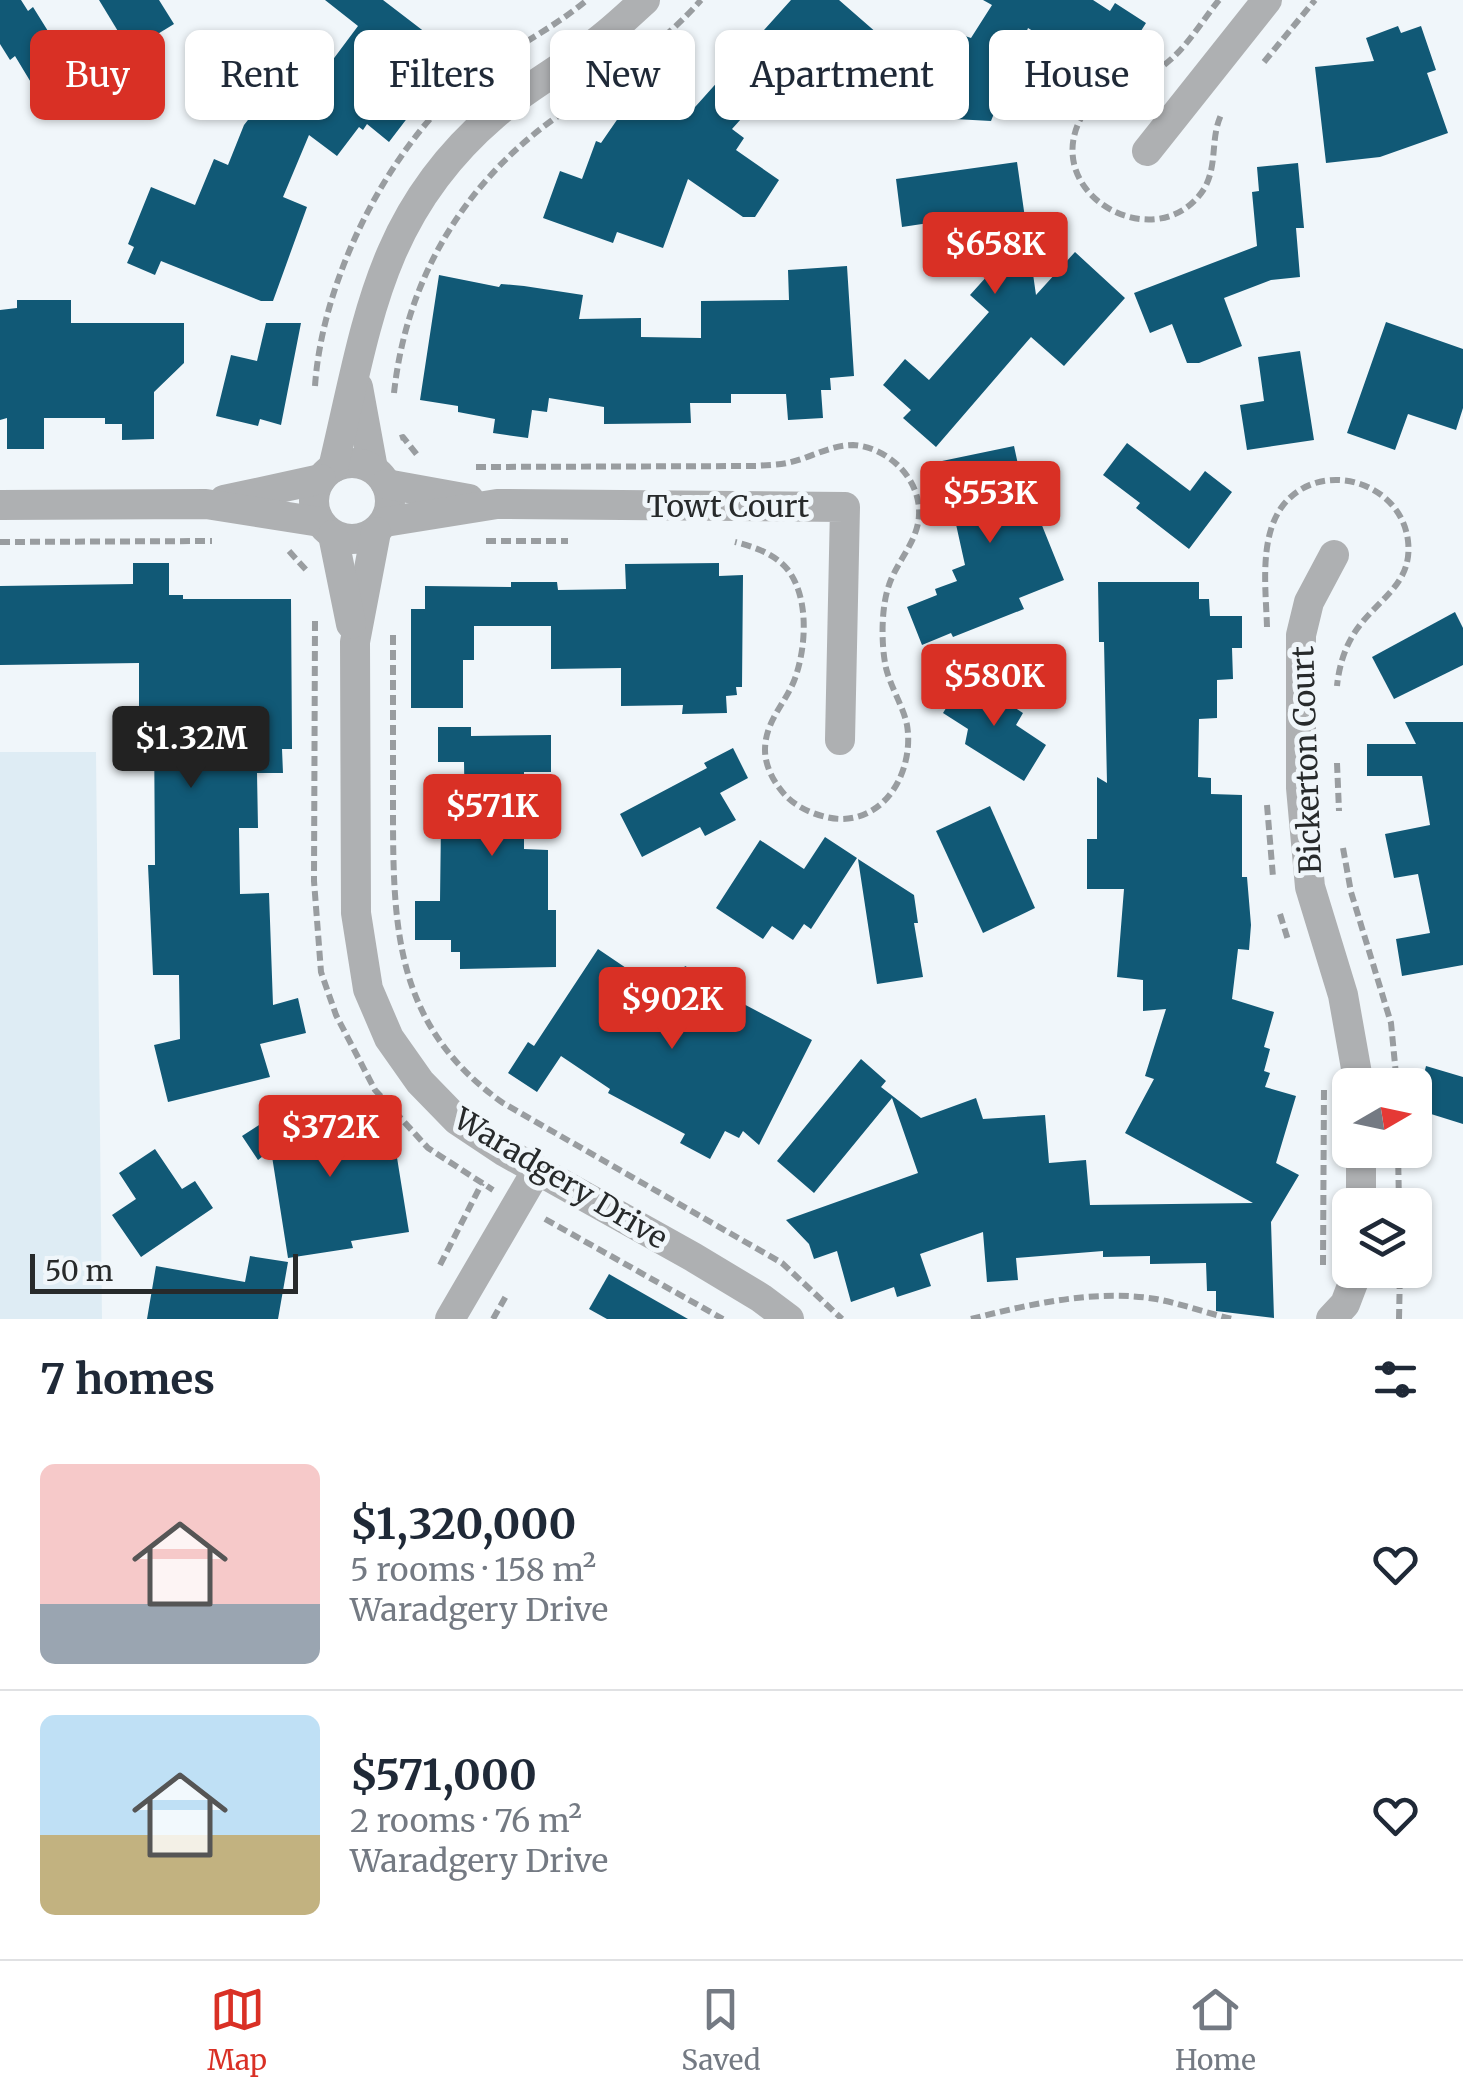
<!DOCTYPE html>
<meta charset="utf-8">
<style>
:root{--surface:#fff;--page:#f2f2f3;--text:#1f2937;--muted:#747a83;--line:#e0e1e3;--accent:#d93025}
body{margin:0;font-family:Merriweather,serif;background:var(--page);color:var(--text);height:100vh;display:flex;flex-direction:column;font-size:38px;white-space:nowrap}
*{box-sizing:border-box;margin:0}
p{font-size:32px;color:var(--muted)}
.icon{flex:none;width:55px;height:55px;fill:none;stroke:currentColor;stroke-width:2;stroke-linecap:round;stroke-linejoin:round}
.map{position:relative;height:1319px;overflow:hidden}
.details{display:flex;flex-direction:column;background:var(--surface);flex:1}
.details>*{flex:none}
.guide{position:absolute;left:30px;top:30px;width:1405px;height:90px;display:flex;gap:20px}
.needle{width:65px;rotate:81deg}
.tools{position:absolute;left:1332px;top:1068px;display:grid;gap:20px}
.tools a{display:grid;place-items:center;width:100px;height:100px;border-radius:15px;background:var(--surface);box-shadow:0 2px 8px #0004;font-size:50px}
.scale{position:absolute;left:30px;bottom:25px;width:268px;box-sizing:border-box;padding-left:10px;border:5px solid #272a2b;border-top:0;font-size:28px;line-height:35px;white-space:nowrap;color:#272a2b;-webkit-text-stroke:8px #f0f6fa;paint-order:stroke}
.price{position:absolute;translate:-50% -85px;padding:0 22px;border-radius:10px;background:var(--accent);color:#fff;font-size:32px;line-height:65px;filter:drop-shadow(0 2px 5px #0008)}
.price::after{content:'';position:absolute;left:50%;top:60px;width:30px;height:22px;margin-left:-15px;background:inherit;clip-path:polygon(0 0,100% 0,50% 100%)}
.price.active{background:#222;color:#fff}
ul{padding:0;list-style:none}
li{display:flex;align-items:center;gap:30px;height:250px;padding:0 40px}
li+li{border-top:2px solid var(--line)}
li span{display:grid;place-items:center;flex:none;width:280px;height:200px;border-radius:15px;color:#555}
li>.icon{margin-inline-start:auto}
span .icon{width:120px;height:120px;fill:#fffc;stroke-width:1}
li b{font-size:42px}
h2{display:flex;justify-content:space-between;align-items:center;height:120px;padding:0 40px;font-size:42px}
.chip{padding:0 35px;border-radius:15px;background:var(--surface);box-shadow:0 2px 8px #0004;font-size:35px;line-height:90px}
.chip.active{background:var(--accent);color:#fff}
.dock{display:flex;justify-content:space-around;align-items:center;height:140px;border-top:2px solid var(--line);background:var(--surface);font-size:28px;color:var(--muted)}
.dock a{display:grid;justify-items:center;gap:5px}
.dock .active{color:var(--accent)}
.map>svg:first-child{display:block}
.built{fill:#deecf4}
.building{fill:#115976}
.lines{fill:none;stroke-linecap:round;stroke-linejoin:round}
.path{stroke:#999da0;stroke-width:6;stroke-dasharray:10 5;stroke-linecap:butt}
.street{stroke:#aeb0b2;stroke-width:30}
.labels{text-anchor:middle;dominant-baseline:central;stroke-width:10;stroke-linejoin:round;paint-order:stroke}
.street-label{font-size:30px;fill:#272a2b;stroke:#f0f6fa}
</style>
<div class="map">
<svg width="1463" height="1319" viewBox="0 0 1463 1319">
<rect width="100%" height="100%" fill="#f0f6fa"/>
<path class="built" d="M 0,752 L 96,752 L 102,1319 L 0,1319 Z"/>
<g class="building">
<path d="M 0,0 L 21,0 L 28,11 L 33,7 L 76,76 L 41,99 L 15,56 L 10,60 L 0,44 Z"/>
<path d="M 99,0 L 159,0 L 174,24 L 130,51 Z"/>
<path d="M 325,0 L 383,0 L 430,36 L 404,72 L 428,91 L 389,142 L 367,124 L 363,130 L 359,127 L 337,156 L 309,135 L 283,197 L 307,207 L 273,301 L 261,301 L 161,261 L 155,275 L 127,263 L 134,247 L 128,244 L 151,187 L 195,205 L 214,159 L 228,165 L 244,125 L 284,74 L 308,93 L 358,26 Z"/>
<path d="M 791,0 L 839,0 L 878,34 L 852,65 L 830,46 L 792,90 L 778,78 L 732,129 L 744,138 L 736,150 L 779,180 L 755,217 L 743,217 L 688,179 L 663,248 L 617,232 L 613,243 L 543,218 L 560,171 L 582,179 L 596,141 L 601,143 L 641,85 L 687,116 Z"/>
<path d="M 983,0 L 1093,0 L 1110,11 L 1115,3 L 1146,23 L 1127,53 L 1098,34 L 1089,48 L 1082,43 L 1073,56 L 1028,28 L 991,121 L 918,117 L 920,81 L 940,83 L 959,34 L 971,38 L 992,5 Z"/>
<path d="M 1398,26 L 1401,33 L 1421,26 L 1436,70 L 1427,73 L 1448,133 L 1380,157 L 1326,163 L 1315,67 L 1374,61 L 1366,38 Z"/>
<path d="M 1017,162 L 1036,295 L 1075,252 L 1125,298 L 1064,366 L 1031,337 L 936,447 L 903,418 L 911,410 L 883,385 L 905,359 L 929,380 L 989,312 L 970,295 L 997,265 L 989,214 L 902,227 L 896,179 Z"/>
<path d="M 1298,163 L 1304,228 L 1296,228 L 1300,277 L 1271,280 L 1224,298 L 1242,346 L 1199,363 L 1187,363 L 1172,324 L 1150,333 L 1134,293 L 1257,246 L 1252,192 L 1259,191 L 1257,167 Z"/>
<path d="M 847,266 L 854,376 L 830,378 L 831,390 L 821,390 L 823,418 L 788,420 L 786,394 L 731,394 L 731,403 L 690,403 L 691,423 L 604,424 L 604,407 L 549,398 L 547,412 L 532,410 L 528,438 L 493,433 L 495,419 L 458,412 L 458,406 L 420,400 L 439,275 L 499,287 L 501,284 L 524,286 L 583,295 L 579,319 L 641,318 L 641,337 L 701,338 L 701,301 L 789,300 L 788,270 Z"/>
<path d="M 17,300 L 71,300 L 71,323 L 184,323 L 184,363 L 154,392 L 154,439 L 122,440 L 122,424 L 105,424 L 105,418 L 44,418 L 44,449 L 7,449 L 7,418 L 0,420 L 0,310 L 17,308 Z"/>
<path d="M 1386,322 L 1463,349 L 1463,408 L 1456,430 L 1408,414 L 1395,450 L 1347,433 Z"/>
<path d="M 266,323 L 301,323 L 281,425 L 260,419 L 258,426 L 216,416 L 231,355 L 257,361 Z"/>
<path d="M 1300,351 L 1314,440 L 1247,450 L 1240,405 L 1264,401 L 1258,357 Z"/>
<path d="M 1127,443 L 1190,491 L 1205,471 L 1232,492 L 1189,549 L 1136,508 L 1140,503 L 1103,475 Z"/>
<path d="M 1014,446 L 1024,492 L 1049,486 L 1055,514 L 1039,518 L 1064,580 L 1019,598 L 1024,609 L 953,637 L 951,633 L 922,645 L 907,607 L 937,595 L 935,589 L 957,581 L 952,570 L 965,565 L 942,461 Z"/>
<path d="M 133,563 L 169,563 L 169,595 L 183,595 L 183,599 L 291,599 L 292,749 L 282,749 L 283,773 L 257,773 L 258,828 L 239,828 L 240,894 L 269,893 L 273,1005 L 298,998 L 306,1033 L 260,1044 L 270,1077 L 168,1102 L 154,1045 L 180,1039 L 179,975 L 153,975 L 148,865 L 155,865 L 154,725 L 139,726 L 139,663 L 0,665 L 0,586 L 133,584 Z"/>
<path d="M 719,563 L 719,576 L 743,575 L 742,687 L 736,687 L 737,695 L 726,696 L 727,713 L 682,714 L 683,705 L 621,706 L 621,668 L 551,669 L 551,626 L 474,626 L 474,660 L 463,660 L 463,708 L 411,708 L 411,609 L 425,609 L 425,586 L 511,587 L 511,582 L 557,582 L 558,590 L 626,589 L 625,564 Z"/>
<path d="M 1098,582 L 1199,582 L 1199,599 L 1209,599 L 1210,616 L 1242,616 L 1242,648 L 1232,648 L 1233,679 L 1217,680 L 1217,718 L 1199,719 L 1198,777 L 1211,778 L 1211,794 L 1242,795 L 1242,877 L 1247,877 L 1251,925 L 1249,950 L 1238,949 L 1232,999 L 1274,1012 L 1264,1047 L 1270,1049 L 1264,1071 L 1270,1073 L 1265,1087 L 1296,1096 L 1276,1163 L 1299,1175 L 1271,1222 L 1274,1318 L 1216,1311 L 1216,1291 L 1207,1291 L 1206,1263 L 1150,1264 L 1150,1256 L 1103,1257 L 1103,1251 L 1016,1258 L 1018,1280 L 987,1282 L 983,1232 L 920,1254 L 931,1286 L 897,1297 L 894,1287 L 851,1302 L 837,1251 L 814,1259 L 809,1244 L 786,1220 L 918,1173 L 892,1098 L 814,1193 L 777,1161 L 861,1059 L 886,1081 L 881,1087 L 921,1118 L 976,1098 L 983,1119 L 1045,1115 L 1049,1163 L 1086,1160 L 1090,1205 L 1253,1203 L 1125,1133 L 1154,1079 L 1145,1076 L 1166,1009 L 1143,1011 L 1143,980 L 1117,977 L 1124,889 L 1087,889 L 1087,839 L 1097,839 L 1097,777 L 1107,783 L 1104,642 L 1099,642 Z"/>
<path d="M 1455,612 L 1463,628 L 1463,665 L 1394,699 L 1372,657 Z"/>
<path d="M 966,676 L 1023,713 L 1016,725 L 1046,745 L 1024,781 L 965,744 L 968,729 L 943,713 Z"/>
<path d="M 1405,722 L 1463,722 L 1463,965 L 1402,976 L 1396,939 L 1430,933 L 1418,874 L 1394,878 L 1385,834 L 1430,825 L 1422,776 L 1367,776 L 1367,744 L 1416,744 Z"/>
<path d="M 438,727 L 471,727 L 471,736 L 551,735 L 551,772 L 524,772 L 524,849 L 548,850 L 548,910 L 556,910 L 556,967 L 460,969 L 460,952 L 451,952 L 451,940 L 415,940 L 415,901 L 440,901 L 441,822 L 465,822 L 464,762 L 438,762 Z"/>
<path d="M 733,748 L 748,778 L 720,793 L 736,820 L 705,836 L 700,827 L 642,857 L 620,814 L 707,768 L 704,763 Z"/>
<path d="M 990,806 L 1035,908 L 983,933 L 936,831 Z"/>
<path d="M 825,837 L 857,858 L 811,929 L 804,924 L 793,940 L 772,926 L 763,939 L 716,908 L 760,840 L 804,869 Z"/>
<path d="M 858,859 L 914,895 L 918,923 L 914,923 L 923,977 L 877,984 Z"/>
<path d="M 598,949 L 669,997 L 685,966 L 741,996 L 738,1001 L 812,1040 L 759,1145 L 743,1131 L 739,1138 L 725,1131 L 710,1159 L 680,1143 L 685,1134 L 608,1093 L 610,1089 L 561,1056 L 537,1092 L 508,1073 L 528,1042 L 534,1046 Z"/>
<path d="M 1426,1066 L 1463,1077 L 1463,1124 L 1415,1109 Z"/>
<path d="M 303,1097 L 310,1106 L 321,1099 L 326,1107 L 334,1102 L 361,1144 L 394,1139 L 409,1232 L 351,1241 L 353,1248 L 288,1258 L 271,1150 L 258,1160 L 242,1136 Z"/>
<path d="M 155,1149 L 182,1189 L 195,1181 L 213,1208 L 141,1257 L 112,1215 L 136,1199 L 119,1173 Z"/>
<path d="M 250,1256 L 288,1262 L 278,1319 L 147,1319 L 156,1266 L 245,1282 Z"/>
<path d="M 609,1274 L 688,1319 L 607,1319 L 589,1309 Z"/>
</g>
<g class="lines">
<g class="path">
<path d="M 1219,0 C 1201,22 1183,54 1158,69 C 1128,88 1102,79 1082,116 C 1038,195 1158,260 1204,189 C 1218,165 1210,139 1221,115"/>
<path d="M 1264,62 L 1315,0"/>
<path d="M 315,386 C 322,283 383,158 460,88 C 498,54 548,33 587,0"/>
<path d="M 394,393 C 406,282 461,187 551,121 C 603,83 658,49 701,0"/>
<path d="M 400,438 L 403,437 L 418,456"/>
<path d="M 476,467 L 756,466 C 766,465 777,465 787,463 C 808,459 830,445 853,445 C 888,447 921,479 919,515 C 918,541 897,561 889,585 C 881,607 881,645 886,668 C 891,688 903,706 907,725 C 914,766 890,818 842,819 C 824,819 800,810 787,797 C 775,785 765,767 765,750 C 765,722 784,705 794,681 C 806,650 810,599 788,570 C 775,554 755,547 735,542"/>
<path d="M 486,541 L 568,541"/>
<path d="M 0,542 L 212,541"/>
<path d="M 289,551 L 307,571"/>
<path d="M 315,621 L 314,881 L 321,972 L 336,1015 L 375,1090 L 428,1148 L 493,1190"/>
<path d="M 1267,627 C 1266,591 1259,540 1281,508 C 1317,457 1401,480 1408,541 C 1413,584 1378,599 1357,629 C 1345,646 1339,666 1337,686"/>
<path d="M 393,635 C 393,694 393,752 393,811 C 393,931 396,1027 503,1103 L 782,1263 L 842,1319"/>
<path d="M 1337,763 L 1339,811"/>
<path d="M 1267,805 L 1273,877"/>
<path d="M 1343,848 L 1351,892 L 1391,1023 L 1397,1085"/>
<path d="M 1280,914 L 1288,940"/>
<path d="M 1398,1150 L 1399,1205"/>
<path d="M 545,1219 L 723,1319"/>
<path d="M 440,1265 L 482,1183"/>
<path d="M 1323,1265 L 1324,1087"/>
<path d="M 493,1319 L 506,1296"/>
<path d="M 971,1319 C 1030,1304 1096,1289 1156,1299 C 1182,1304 1207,1313 1232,1319"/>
<path d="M 1399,1319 L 1400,1270"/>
</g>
<g class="street">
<path d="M 1147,151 L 1267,0"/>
<path d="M 358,387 L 373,469"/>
<circle cx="352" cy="501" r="38"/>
<path d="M 333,468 C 367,327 377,215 494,115 C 523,90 556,72 587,49 C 608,35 626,17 645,0"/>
<path d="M 386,484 L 469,499"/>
<path d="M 224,500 L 321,479"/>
<path d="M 0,505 L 206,504 L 320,522"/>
<path d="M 385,522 L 497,504 L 845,507 L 840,740"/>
<path d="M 376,532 L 355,642 L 356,913 L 368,989 L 389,1038 L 420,1082 L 457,1120 L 505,1152 L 693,1257 L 761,1298 L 789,1319"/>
<path d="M 333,535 L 351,624"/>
<path d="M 1334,555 L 1309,602 L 1301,635 L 1301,788 L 1310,887 L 1343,995 L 1359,1085"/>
<path d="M 1361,1150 L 1361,1205"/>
<path d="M 450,1319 L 537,1170"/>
<path d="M 1331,1319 L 1345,1304 L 1358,1270"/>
</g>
</g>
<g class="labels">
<g class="street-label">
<text x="728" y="506">Towt Court</text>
<text transform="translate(1306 760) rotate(-92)">Bickerton Court</text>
<text transform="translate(561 1178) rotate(31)">Waradgery Drive</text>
</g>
</g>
</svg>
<div class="tools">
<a><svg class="needle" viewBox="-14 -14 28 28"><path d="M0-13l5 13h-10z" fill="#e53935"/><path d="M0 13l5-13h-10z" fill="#747a83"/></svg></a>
<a><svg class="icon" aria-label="layers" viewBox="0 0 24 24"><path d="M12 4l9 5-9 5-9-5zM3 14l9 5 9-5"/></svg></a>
</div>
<div class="scale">50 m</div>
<b class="price" style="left:995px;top:297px">$658K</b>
<b class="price" style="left:990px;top:546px">$553K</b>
<b class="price" style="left:994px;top:729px">$580K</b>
<b class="price active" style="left:191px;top:791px">$1.32M</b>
<b class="price" style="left:492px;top:859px">$571K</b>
<b class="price" style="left:672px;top:1052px">$902K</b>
<b class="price" style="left:330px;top:1180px">$372K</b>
<div class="guide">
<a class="chip active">Buy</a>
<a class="chip">Rent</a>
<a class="chip">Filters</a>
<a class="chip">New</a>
<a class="chip">Apartment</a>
<a class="chip">House</a>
</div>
</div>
<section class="details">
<h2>7 homes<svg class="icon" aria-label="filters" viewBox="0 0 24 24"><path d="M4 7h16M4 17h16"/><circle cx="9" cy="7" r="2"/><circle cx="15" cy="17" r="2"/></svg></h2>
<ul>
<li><span style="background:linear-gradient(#f6c9c9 70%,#9aa5b1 0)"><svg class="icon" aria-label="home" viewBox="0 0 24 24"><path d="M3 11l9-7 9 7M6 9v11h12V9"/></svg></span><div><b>$1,320,000</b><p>5 rooms · 158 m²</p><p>Waradgery Drive</p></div><svg class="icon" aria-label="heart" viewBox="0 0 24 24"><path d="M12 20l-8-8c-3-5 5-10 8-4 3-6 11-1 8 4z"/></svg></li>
<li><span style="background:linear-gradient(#bfe0f5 60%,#c2b280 0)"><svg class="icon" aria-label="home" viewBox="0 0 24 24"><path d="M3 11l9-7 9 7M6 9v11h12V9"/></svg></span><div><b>$571,000</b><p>2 rooms · 76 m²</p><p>Waradgery Drive</p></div><svg class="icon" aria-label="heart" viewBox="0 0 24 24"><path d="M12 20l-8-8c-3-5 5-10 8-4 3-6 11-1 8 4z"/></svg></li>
</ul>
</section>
<nav class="dock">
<a class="active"><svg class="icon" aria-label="map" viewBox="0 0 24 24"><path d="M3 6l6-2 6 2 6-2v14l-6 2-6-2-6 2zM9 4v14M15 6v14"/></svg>Map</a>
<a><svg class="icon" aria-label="saved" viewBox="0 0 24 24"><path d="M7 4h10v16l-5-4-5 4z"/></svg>Saved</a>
<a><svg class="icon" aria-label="home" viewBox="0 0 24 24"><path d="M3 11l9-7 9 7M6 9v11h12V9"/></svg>Home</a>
</nav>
